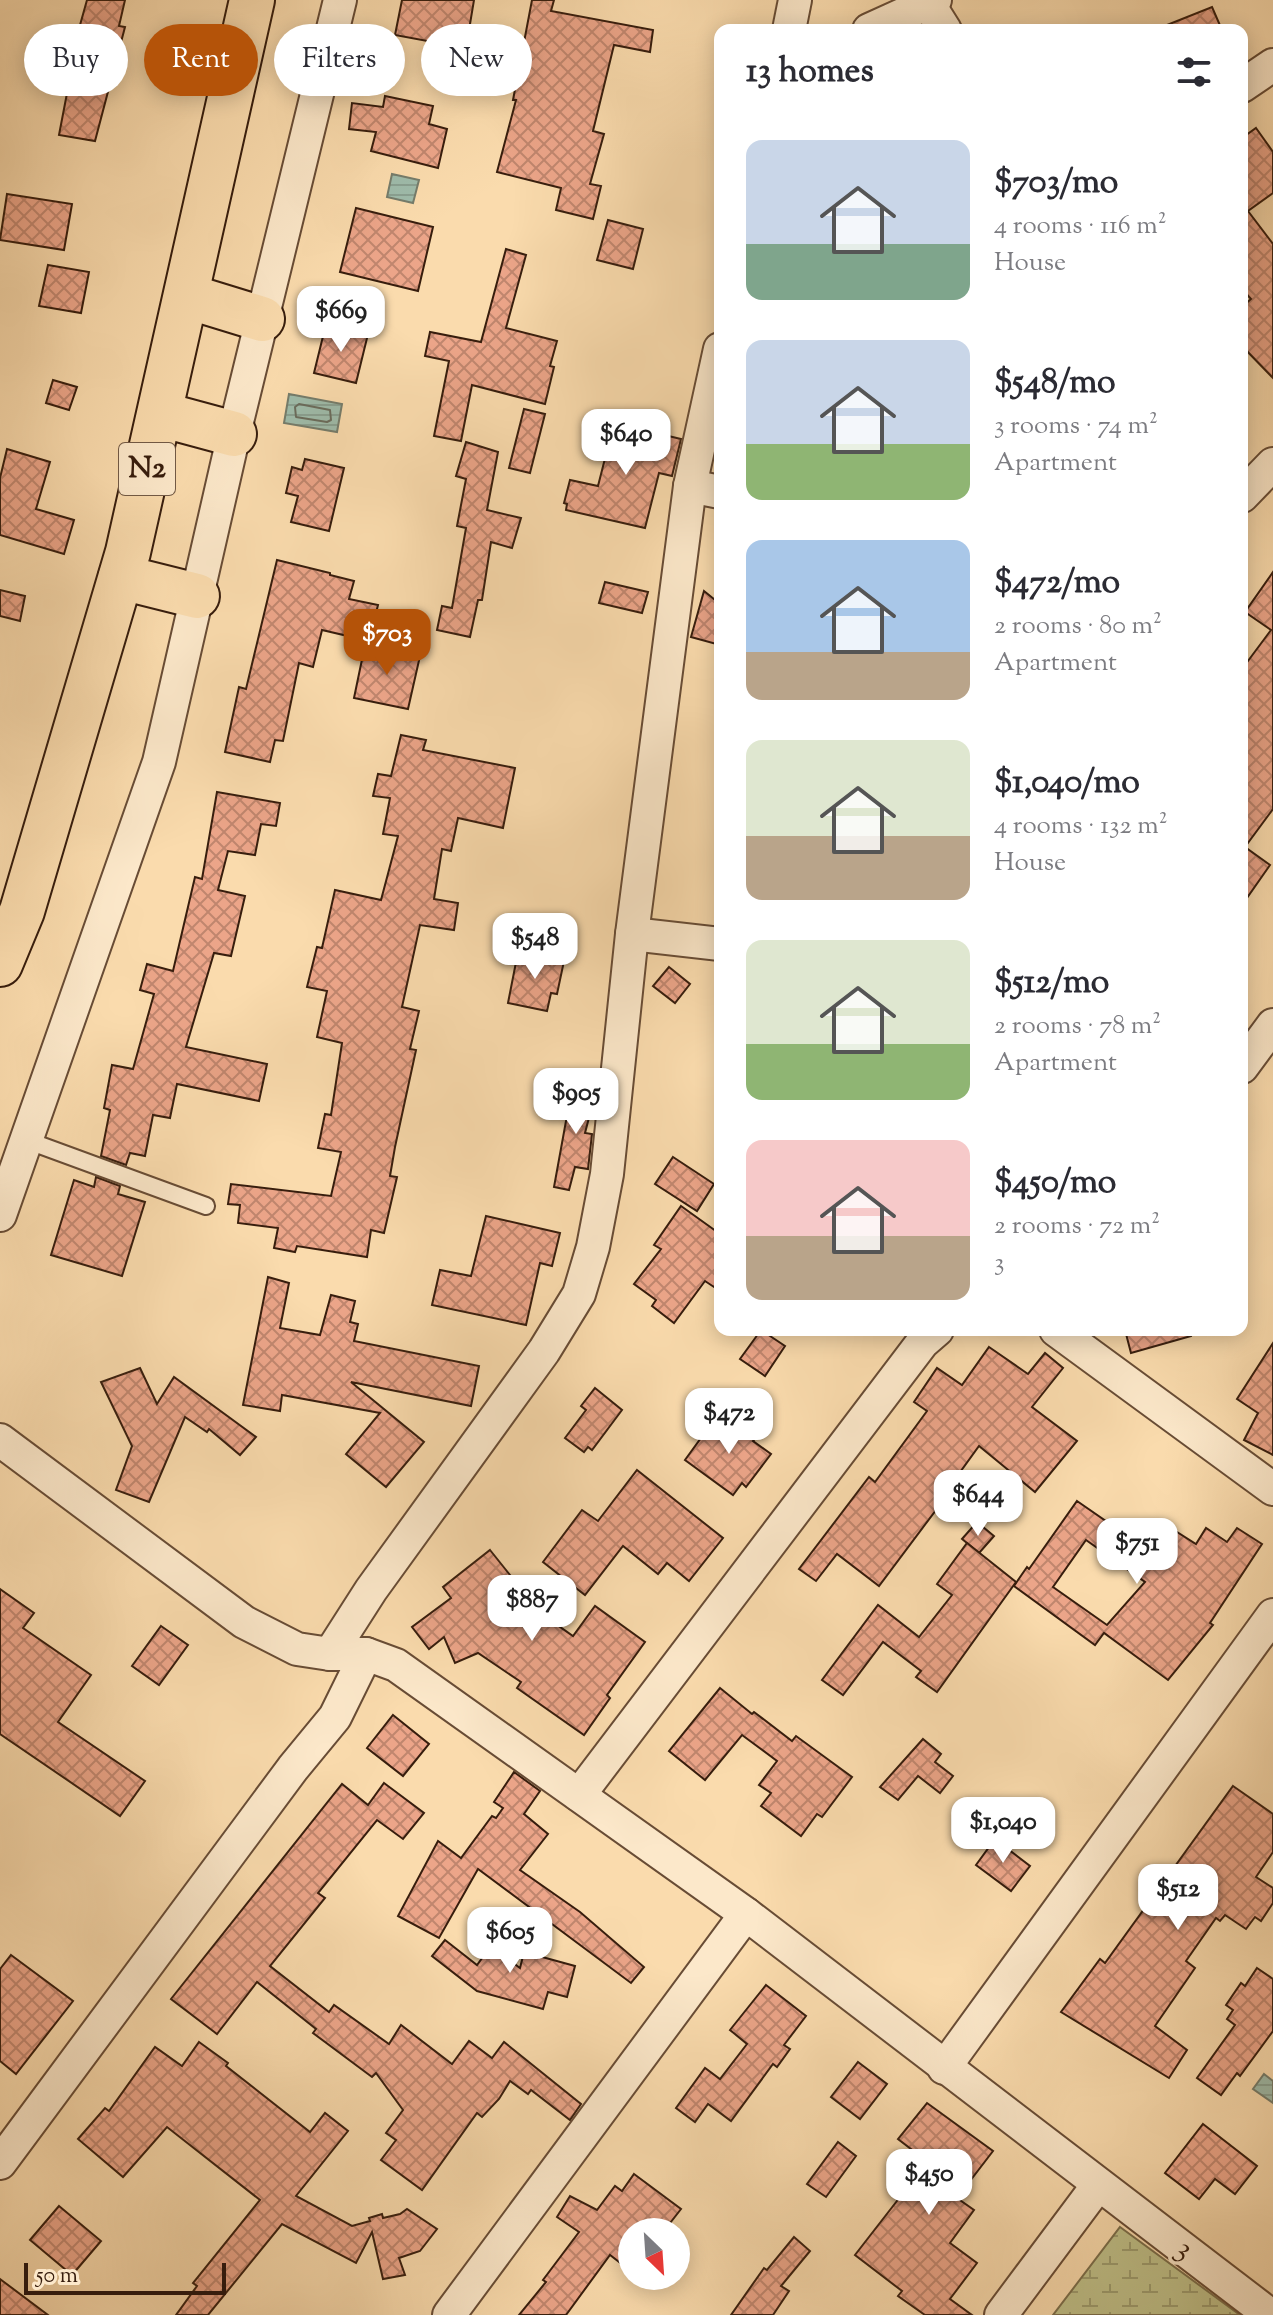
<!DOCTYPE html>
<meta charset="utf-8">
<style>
:root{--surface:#fff;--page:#f7f7f7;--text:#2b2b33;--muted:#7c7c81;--accent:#b45309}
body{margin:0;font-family:"Sorts Mill Goudy",serif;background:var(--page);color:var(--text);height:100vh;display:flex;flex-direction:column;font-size:30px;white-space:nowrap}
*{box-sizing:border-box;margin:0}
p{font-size:26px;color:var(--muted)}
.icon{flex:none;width:44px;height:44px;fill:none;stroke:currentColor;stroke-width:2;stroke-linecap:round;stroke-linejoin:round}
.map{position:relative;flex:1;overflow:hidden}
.drawer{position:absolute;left:714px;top:24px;width:534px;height:1312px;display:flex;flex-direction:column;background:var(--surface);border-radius:16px;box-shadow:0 4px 20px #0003}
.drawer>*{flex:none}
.top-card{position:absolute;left:24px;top:24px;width:570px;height:72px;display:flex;gap:16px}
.needle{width:52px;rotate:155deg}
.tools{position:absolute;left:618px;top:2218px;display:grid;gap:16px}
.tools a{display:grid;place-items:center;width:72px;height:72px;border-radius:50%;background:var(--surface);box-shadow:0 4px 20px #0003;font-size:40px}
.scale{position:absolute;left:24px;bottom:20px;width:202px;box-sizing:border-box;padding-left:8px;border:4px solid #371d0d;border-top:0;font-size:22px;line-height:28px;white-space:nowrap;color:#371d0d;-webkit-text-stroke:6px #fce8ca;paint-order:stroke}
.price{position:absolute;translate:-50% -68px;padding:0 18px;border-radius:16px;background:#fff;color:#222;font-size:26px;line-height:52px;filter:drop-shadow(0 2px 4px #0008)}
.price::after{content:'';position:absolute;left:50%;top:48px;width:24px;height:18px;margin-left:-12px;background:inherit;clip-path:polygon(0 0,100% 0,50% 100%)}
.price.active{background:var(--accent);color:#fff}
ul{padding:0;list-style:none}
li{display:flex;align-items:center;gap:24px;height:200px;padding:0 32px}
li span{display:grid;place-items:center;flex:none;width:224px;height:160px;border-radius:16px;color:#555}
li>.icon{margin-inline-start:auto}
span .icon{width:96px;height:96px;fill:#fffc;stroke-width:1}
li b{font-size:34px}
h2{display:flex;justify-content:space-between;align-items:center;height:96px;padding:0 32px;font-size:34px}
.pill{padding:0 28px;border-radius:36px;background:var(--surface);box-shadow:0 4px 20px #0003;font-size:28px;line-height:72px}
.pill.active{background:var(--accent);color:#fff}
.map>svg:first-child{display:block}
.wetland{fill:url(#wetland-marsh);stroke:#7b6e4b;stroke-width:2}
.water{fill:url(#water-rules);stroke:#757c6b;stroke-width:2}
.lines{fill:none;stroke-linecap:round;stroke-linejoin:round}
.shore{stroke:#6a6c5c;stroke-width:2}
.building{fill:url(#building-cross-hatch);stroke:#371d0d;stroke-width:2;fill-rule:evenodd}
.lane-casing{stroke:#684c35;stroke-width:20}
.street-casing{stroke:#684c35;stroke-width:36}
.primary-casing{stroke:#371d0d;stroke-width:48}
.lane{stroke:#fce8ca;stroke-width:16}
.street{stroke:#fce8ca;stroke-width:32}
.primary{stroke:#fadbad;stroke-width:44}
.labels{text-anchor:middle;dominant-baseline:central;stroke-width:7;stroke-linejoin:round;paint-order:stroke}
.shield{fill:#fce8ca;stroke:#725a46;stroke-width:2}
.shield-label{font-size:30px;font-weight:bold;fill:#371d0d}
.street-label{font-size:32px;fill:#371d0d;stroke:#fce8ca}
</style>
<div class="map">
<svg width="1273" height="2315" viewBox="0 0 1273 2315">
<defs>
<pattern id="wetland-marsh" width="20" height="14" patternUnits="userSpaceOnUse" patternTransform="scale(2)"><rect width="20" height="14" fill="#bfc089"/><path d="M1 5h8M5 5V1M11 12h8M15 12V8" fill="none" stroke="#9c9b6e"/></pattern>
<pattern id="water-rules" width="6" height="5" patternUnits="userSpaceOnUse" patternTransform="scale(2)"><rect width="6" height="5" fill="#9ebbaa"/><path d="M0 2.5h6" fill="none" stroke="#89a091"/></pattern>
<pattern id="building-cross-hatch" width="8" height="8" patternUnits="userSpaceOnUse" patternTransform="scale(2)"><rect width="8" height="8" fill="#eca589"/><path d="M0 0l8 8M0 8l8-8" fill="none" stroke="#c0866e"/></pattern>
</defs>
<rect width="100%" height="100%" fill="#fadbad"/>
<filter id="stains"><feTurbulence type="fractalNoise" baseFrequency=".0025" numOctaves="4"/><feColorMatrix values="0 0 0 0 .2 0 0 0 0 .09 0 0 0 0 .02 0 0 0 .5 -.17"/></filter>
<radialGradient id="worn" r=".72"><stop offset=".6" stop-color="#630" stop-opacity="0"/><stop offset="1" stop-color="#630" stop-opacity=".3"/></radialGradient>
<path class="wetland" d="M 1120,2227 L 1240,2315 L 1053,2315 Z"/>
<g class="water">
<path d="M 481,52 L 501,57 L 511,74 L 505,82 L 495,86 L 494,90 L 475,86 Z"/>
<path d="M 392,174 L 419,180 L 413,203 L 387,197 Z"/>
<path d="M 289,394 L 342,404 L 337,432 L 284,423 Z"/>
<path d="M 1264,2074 L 1273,2081 L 1273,2103 L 1253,2089 Z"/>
</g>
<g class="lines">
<path class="shore" d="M 299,404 L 330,410 L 331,420 L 327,422 L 296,417 L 295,407 Z"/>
</g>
<g class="building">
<path d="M 87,0 L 125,0 L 119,26 L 125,27 L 95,141 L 59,135 L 68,88 L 63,86 Z"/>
<path d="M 402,0 L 474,0 L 461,78 L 426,70 L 433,42 L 395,35 Z"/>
<path d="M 532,0 L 554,0 L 551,11 L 653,30 L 650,52 L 614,45 L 593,131 L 604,134 L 590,184 L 601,186 L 593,219 L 556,210 L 561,188 L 497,172 L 516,100 L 513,100 Z"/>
<path d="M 1212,7 L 1222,30 L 1157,30 L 1157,29 Z"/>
<path d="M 385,96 L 433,106 L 429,124 L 447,129 L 438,168 L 371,151 L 376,132 L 349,129 L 352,103 L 383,107 Z"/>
<path d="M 1256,128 L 1273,152 L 1273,193 L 1248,211 L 1273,244 L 1273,378 L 1242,346 L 1242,307 L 1251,299 L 1242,289 L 1242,138 Z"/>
<path d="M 7,194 L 72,204 L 64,250 L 0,240 Z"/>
<path d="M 356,208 L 433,227 L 418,291 L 340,272 Z"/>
<path d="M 608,220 L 643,229 L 633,269 L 597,260 Z"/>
<path d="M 506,249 L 526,255 L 506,328 L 557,341 L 550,366 L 554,367 L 545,404 L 472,385 L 461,441 L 434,436 L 449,361 L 425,356 L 430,332 L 481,342 Z"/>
<path d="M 48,265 L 89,272 L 81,313 L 39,306 Z"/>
<path d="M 326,324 L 368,334 L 356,383 L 314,373 Z"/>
<path d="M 53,380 L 77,387 L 69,410 L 46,403 Z"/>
<path d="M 524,409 L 545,414 L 530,473 L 509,468 Z"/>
<path d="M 614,423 L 681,439 L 672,476 L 659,473 L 645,528 L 566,510 L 567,504 L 564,503 L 570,480 L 598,486 Z"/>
<path d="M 466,442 L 498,452 L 487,510 L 521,518 L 512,548 L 491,542 L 482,600 L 478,600 L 470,637 L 437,630 L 442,606 L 452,608 L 466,528 L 457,526 L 466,479 L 456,476 Z"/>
<path d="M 7,449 L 50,462 L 36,509 L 74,520 L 64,554 L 0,535 L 0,478 Z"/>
<path d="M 305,459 L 344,468 L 329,531 L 291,522 L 298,496 L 286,493 L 292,467 L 302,470 Z"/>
<path d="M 277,560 L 330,573 L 330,575 L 354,581 L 349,599 L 378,605 L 369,641 L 322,630 L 313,667 L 299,663 L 283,741 L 275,740 L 270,762 L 225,752 L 239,687 L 246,689 Z"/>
<path d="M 1273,572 L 1273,809 L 1245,847 L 1270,865 L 1242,905 L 1242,669 L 1271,630 L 1245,612 Z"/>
<path d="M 605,582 L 648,592 L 642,613 L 599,603 Z"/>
<path d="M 0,590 L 25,596 L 20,621 L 0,616 Z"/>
<path d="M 704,591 L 720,604 L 720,645 L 691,637 Z"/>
<path d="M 365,645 L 420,656 L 408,709 L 354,698 Z"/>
<path d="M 401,735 L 426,740 L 423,750 L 515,768 L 503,828 L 458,818 L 451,851 L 442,849 L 434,899 L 458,903 L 454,930 L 420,925 L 402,1007 L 419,1011 L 410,1049 L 416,1050 L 395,1147 L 390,1176 L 397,1177 L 384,1233 L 371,1230 L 367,1257 L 297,1246 L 295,1252 L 274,1248 L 278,1228 L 238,1223 L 240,1205 L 228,1204 L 231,1184 L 331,1196 L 341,1152 L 318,1148 L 325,1114 L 331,1115 L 342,1043 L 317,1037 L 327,991 L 307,987 L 317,947 L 322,948 L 335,890 L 381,900 L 398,836 L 383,834 L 390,798 L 373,796 L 378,774 L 391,776 Z"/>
<path d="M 217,792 L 280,803 L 276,826 L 261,824 L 255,855 L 228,851 L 218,890 L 245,896 L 231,956 L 214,953 L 186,1047 L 267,1064 L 259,1101 L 177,1084 L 170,1118 L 153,1115 L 145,1156 L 130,1153 L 126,1165 L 101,1156 L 110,1110 L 104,1108 L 112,1065 L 133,1069 L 154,994 L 140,990 L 147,964 L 173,971 L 195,877 L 202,879 Z"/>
<path d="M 518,952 L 564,961 L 557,994 L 551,993 L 547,1011 L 508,1003 Z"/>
<path d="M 669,967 L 690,984 L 675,1003 L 653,986 Z"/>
<path d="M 577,1082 L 597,1087 L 585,1133 L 592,1134 L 588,1169 L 575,1167 L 569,1190 L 554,1187 L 566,1121 Z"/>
<path d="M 673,1157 L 714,1184 L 697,1211 L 655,1184 Z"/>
<path d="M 96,1177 L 120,1186 L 118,1194 L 145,1202 L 122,1276 L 51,1255 L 74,1180 L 94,1187 Z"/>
<path d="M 681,1206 L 720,1234 L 720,1291 L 705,1281 L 674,1323 L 652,1306 L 656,1300 L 634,1284 L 661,1249 L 654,1245 Z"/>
<path d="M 486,1216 L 560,1233 L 552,1266 L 540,1263 L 526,1325 L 432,1305 L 440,1270 L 471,1276 Z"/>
<path d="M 268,1277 L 289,1283 L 280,1328 L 320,1335 L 331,1295 L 355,1301 L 350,1322 L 358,1324 L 354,1341 L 479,1366 L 471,1406 L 351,1382 L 424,1442 L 386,1487 L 346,1454 L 380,1413 L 282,1395 L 280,1411 L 243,1405 Z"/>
<path d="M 761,1330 L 785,1346 L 765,1376 L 740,1359 Z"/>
<path d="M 1125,1330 L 1190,1330 L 1191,1336 L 1131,1353 Z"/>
<path d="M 1273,1343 L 1273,1455 L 1244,1440 L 1258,1413 L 1237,1399 Z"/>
<path d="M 989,1347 L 1028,1374 L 1045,1353 L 1063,1368 L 1032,1407 L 1077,1441 L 1035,1492 L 979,1446 L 940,1500 L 942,1502 L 879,1586 L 837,1554 L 816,1581 L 799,1569 L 869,1477 L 875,1482 L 927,1411 L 914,1402 L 937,1368 L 962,1385 Z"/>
<path d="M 140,1368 L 157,1404 L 174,1377 L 256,1437 L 240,1455 L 209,1429 L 207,1432 L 185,1417 L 149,1502 L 116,1490 L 132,1446 L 101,1382 Z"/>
<path d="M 595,1388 L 622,1410 L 592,1450 L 588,1447 L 584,1452 L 565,1438 L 586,1410 L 581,1406 Z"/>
<path d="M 735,1418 L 758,1435 L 753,1441 L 771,1454 L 746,1487 L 742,1483 L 733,1495 L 685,1460 L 709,1427 L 722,1436 Z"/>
<path d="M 637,1470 L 723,1538 L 689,1581 L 667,1563 L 658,1574 L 623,1546 L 585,1595 L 543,1562 L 582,1510 L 598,1521 Z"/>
<path d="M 1077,1501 L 1139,1544 L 1146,1532 L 1166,1545 L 1177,1532 L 1196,1544 L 1206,1528 L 1227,1542 L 1237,1528 L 1262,1544 L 1210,1623 L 1213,1625 L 1168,1680 L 1104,1633 L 1095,1645 L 1014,1586 L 1027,1567 L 1029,1569 ZM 1086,1540 L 1145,1582 L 1107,1625 L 1053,1587 Z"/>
<path d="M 977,1522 L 994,1536 L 979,1553 L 962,1539 Z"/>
<path d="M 967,1543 L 1016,1582 L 937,1692 L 916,1677 L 921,1671 L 883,1642 L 843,1695 L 822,1680 L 878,1605 L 919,1637 L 952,1595 L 937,1584 Z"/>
<path d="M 490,1550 L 534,1605 L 532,1607 L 573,1636 L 595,1606 L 645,1642 L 607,1695 L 610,1698 L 584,1735 L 517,1688 L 521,1682 L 478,1653 L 455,1663 L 444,1637 L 429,1649 L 412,1627 L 451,1598 L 443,1587 Z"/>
<path d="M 0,1589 L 34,1613 L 23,1628 L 91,1675 L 58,1722 L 145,1781 L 120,1816 L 0,1734 Z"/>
<path d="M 161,1626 L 188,1645 L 159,1685 L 132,1666 Z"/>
<path d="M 720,1688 L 752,1714 L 754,1712 L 792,1741 L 796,1736 L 852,1777 L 822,1817 L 817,1814 L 801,1836 L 761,1806 L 771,1793 L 759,1785 L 777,1761 L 742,1735 L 705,1780 L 669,1751 Z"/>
<path d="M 393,1715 L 429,1744 L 403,1776 L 367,1748 Z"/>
<path d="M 923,1739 L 941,1754 L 935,1762 L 953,1776 L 940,1793 L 918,1776 L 898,1800 L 880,1787 Z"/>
<path d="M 514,1772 L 540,1791 L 524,1814 L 548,1834 L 520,1870 L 580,1912 L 644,1967 L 631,1983 L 478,1869 L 439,1938 L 398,1916 L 438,1841 L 461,1858 L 492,1816 L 496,1818 L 503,1808 L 494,1802 Z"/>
<path d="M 384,1783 L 424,1813 L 403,1839 L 377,1820 L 318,1893 L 325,1898 L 270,1966 L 329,2012 L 334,2005 L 389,2044 L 401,2025 L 452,2064 L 469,2041 L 492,2058 L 504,2042 L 581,2104 L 570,2120 L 531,2090 L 528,2094 L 510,2081 L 499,2099 L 482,2117 L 477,2113 L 422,2190 L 381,2160 L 396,2140 L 386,2133 L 403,2110 L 376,2073 L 372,2077 L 313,2033 L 316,2029 L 257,1982 L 217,2034 L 171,1999 L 342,1784 L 368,1805 Z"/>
<path d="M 1233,1786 L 1273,1814 L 1273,1852 L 1256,1877 L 1273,1888 L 1273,1903 L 1261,1921 L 1255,1917 L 1246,1929 L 1225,1915 L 1220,1921 L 1216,1918 L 1186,1961 L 1195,1968 L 1155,2026 L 1187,2050 L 1169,2078 L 1061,2012 L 1100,1959 L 1105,1963 Z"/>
<path d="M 995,1839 L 1030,1866 L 1011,1891 L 976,1865 Z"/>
<path d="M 445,1940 L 477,1965 L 491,1946 L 520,1968 L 524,1952 L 575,1966 L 567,1997 L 548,1992 L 543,2009 L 477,1991 L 432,1956 Z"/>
<path d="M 11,1955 L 73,2001 L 16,2074 L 0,2061 L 0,1969 Z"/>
<path d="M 1257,1968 L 1273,1979 L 1273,2031 L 1240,2076 L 1237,2073 L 1221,2095 L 1197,2078 L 1235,2025 L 1227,2019 L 1233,2010 L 1226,2005 L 1241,1983 L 1245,1986 Z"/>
<path d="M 766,1985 L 806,2016 L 784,2045 L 790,2049 L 777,2067 L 773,2064 L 731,2121 L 708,2104 L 695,2122 L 676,2108 L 705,2068 L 720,2079 L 747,2044 L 730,2030 Z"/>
<path d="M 199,2042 L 228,2063 L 226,2066 L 310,2132 L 325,2113 L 348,2131 L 296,2196 L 352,2226 L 370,2221 L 369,2218 L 382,2214 L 383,2218 L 400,2214 L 407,2209 L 437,2229 L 420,2251 L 399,2258 L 405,2275 L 383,2279 L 372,2232 L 356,2263 L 282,2224 L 208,2315 L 176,2315 L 197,2286 L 193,2283 L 260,2200 L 167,2127 L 123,2177 L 78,2139 L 105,2108 L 109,2111 L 155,2047 L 182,2066 Z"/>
<path d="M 858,2062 L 887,2084 L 860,2119 L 831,2097 Z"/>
<path d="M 927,2103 L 993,2151 L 957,2198 L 974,2210 L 950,2243 L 977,2263 L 950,2299 L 972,2315 L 925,2315 L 898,2296 L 902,2291 L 855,2255 L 907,2188 L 901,2183 L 920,2156 L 898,2139 Z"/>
<path d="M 1203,2124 L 1257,2166 L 1235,2194 L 1215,2179 L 1199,2199 L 1165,2173 Z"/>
<path d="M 838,2142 L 856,2156 L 826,2197 L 807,2184 Z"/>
<path d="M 634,2174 L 681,2209 L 663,2232 L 632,2232 L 632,2272 L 610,2255 L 566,2315 L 519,2315 L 546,2282 L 543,2280 L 579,2232 L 557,2217 L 570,2196 L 597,2210 L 615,2186 L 622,2191 Z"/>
<path d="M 59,2206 L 101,2241 L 72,2275 L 30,2240 Z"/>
<path d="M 794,2237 L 810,2251 L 781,2286 L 789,2291 L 773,2315 L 731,2315 L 764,2268 L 767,2270 Z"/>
<path d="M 0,2279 L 48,2315 L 0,2315 Z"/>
</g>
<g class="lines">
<g class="lane-casing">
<path id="lane" d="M 26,1140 L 206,1206"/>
</g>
<g class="street-casing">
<g id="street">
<path d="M 928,3 L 945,30"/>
<path d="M 789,30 L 795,0"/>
<path d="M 869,30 L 935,0"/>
<path d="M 1242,86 L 1273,65"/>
<path d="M 690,486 L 720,492"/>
<path d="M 1242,496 L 1273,464"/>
<path d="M 632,934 L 720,944"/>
<path d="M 1242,1067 L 1273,1025"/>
<path d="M 0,1215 L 159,762 L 234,434 L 340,0"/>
<path d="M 1056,1330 L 1273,1489"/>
<path d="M 0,1440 L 244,1622 L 297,1649 L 330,1654 L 366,1654 L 396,1665 L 746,1914 L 1270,2315"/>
<path d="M 330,1654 L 371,1590 L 544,1351 L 579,1294 L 593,1247 L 607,1174 L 632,934 L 690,486 L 720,349"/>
<path d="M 579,1795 L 922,1343 L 937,1330"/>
<path d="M 944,2068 L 1273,1615"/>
<path d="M 0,2163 L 293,1768 L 335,1717 L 366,1654"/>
<path d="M 449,2315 L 746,1914"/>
<path d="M 1001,2315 L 1098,2185"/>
</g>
</g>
<g class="primary-casing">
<g id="primary">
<path d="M 187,296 L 262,319"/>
<path d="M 160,414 L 234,434"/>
<path d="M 121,577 L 197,596"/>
<path d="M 0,964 L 22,911 L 128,552 L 252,0"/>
</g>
</g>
<use href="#lane" class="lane"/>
<use href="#street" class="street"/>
<use href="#primary" class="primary"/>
</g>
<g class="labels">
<rect class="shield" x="119" y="443" width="56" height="52" rx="6"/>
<g class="shield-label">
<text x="147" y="469">N2</text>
</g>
<g class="street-label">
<text transform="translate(1184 2250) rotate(37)">3</text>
</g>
</g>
<rect width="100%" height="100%" filter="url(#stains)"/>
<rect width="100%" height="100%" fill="url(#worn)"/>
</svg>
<div class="tools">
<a><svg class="needle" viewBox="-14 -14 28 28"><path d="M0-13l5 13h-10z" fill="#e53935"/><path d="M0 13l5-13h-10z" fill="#7c7c81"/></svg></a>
</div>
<div class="scale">50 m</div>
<b class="price" style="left:341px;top:354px">$669</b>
<b class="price" style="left:626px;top:477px">$640</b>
<b class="price active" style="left:387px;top:677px">$703</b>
<b class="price" style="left:535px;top:981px">$548</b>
<b class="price" style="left:576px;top:1136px">$905</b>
<b class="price" style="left:729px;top:1456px">$472</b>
<b class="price" style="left:978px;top:1538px">$644</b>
<b class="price" style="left:1137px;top:1586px">$751</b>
<b class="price" style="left:532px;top:1643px">$887</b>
<b class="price" style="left:1003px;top:1865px">$1,040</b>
<b class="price" style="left:1178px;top:1932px">$512</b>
<b class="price" style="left:510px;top:1975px">$605</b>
<b class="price" style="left:929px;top:2217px">$450</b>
<div class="top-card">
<a class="pill">Buy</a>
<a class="pill active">Rent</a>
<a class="pill">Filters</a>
<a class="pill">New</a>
</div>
<section class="drawer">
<h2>13 homes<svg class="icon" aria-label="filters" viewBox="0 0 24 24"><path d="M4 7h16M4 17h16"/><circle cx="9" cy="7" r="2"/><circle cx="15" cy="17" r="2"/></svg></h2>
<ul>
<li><span style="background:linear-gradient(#c9d6e8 65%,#7fa58c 0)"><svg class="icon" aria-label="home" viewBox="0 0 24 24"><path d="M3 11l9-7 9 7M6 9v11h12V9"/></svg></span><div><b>$703/mo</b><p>4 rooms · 116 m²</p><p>House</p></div></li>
<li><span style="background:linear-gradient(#c9d6e8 65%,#8fb573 0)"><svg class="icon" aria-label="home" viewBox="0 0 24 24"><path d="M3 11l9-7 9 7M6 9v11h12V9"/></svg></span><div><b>$548/mo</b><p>3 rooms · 74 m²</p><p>Apartment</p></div></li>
<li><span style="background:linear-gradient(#a9c7e8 70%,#b9a48a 0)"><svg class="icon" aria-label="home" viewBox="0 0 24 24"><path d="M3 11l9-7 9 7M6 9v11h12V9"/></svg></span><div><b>$472/mo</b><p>2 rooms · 80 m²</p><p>Apartment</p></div></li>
<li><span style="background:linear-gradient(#dfe7d0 60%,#b9a48a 0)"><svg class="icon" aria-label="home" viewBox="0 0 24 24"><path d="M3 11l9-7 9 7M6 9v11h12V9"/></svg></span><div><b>$1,040/mo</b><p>4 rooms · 132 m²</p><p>House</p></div></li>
<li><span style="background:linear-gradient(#dfe7d0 65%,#8fb573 0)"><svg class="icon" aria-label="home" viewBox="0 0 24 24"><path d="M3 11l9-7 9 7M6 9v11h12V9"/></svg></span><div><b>$512/mo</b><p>2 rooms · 78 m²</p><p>Apartment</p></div></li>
<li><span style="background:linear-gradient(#f6c9c9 60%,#b9a48a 0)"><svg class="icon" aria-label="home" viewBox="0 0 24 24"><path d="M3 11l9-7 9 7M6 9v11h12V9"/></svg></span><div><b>$450/mo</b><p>2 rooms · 72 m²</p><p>3</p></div></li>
</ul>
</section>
</div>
